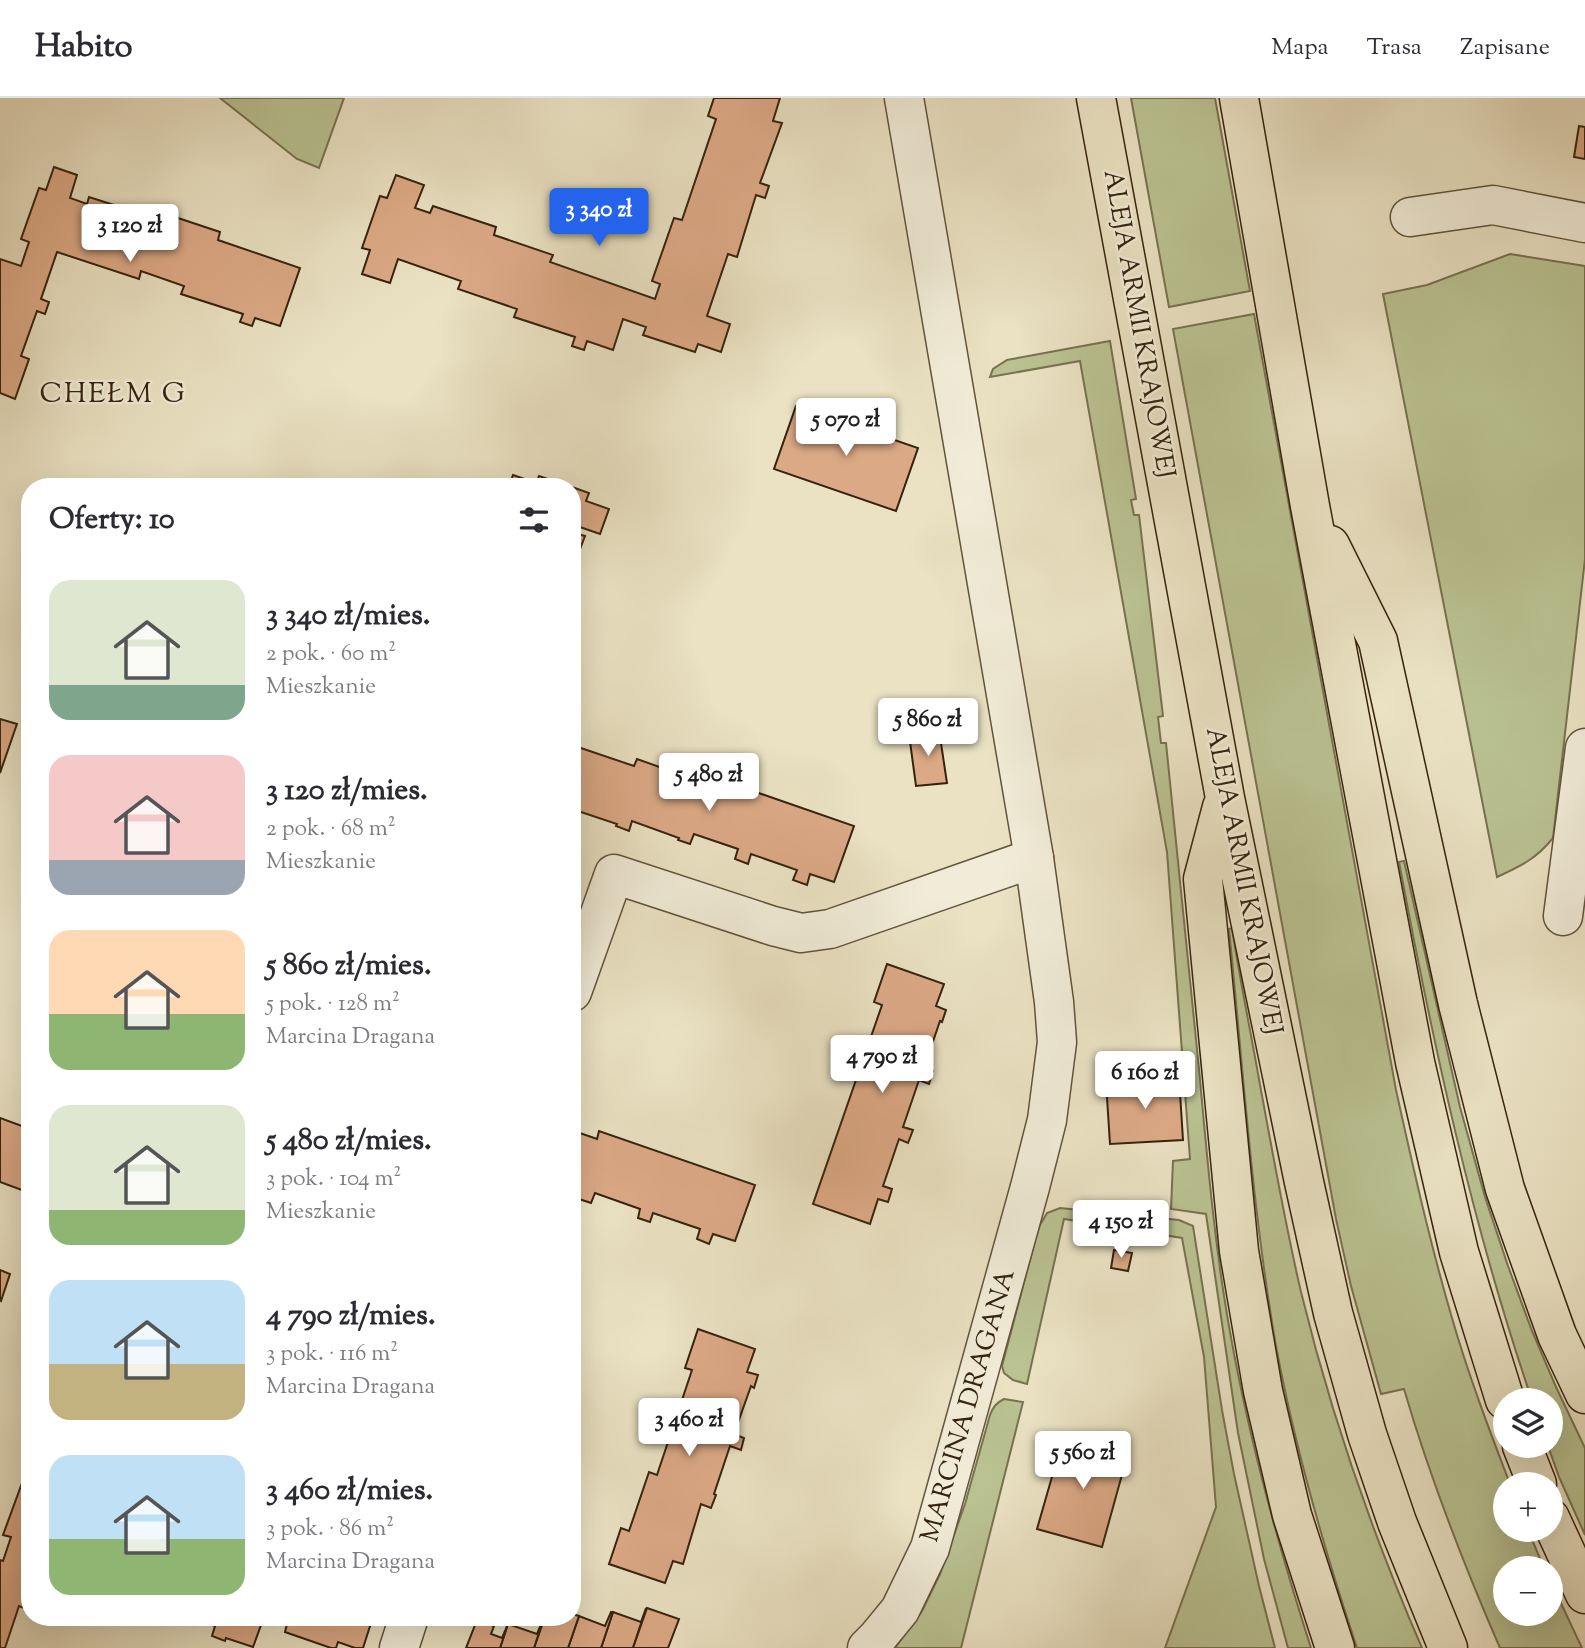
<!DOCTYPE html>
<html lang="pl">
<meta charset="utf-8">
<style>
:root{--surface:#fff;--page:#f2f2f3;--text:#2b2b33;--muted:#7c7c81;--line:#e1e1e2;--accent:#2563eb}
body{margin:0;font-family:"Sorts Mill Goudy",serif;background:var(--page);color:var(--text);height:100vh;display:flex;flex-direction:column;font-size:26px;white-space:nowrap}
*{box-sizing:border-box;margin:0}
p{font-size:23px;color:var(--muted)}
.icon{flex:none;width:38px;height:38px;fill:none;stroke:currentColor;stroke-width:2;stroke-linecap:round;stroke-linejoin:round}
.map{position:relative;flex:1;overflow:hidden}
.details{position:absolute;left:21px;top:380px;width:560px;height:1148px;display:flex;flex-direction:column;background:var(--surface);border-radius:28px;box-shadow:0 7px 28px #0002}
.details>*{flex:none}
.controls{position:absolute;left:1493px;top:1290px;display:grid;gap:14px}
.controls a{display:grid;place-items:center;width:70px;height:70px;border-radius:50%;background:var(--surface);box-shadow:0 7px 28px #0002;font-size:35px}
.price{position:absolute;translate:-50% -60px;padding:0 16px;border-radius:7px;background:#fff;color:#222;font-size:23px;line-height:46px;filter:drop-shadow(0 2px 4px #0008)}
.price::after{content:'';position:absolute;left:50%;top:42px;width:21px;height:16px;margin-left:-10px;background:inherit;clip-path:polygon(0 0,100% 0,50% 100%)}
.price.active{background:var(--accent);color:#fff}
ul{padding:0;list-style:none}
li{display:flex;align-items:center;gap:21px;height:175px;padding:0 28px}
li span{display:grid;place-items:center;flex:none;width:196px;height:140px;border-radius:21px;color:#555}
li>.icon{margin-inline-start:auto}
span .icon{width:84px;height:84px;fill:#fffc;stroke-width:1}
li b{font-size:30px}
h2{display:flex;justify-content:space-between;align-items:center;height:84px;padding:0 28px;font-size:30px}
header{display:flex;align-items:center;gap:42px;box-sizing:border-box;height:98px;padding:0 35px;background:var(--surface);border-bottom:2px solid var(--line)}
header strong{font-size:33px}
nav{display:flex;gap:38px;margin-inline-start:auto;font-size:24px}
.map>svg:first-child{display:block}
.green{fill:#bac292;stroke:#787250;stroke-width:2}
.building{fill:#dca986;stroke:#36230d;stroke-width:2}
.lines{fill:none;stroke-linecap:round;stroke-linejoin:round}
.minor-casing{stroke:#63533a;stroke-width:41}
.major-casing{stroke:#36230d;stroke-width:41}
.minor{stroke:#f1ecd8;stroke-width:38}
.major{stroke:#eae2c3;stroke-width:38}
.labels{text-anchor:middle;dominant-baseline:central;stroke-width:5;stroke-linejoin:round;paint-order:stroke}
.street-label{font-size:26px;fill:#36230d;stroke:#f1ecd8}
.neighbourhood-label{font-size:28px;letter-spacing:2px;fill:#36230d;stroke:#f1ecd8}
</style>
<header>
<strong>Habito</strong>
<nav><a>Mapa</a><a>Trasa</a><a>Zapisane</a></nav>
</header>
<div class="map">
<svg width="1585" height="1550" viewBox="0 0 1585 1550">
<rect width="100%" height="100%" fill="#eae2c3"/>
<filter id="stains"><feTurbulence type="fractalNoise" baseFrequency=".00286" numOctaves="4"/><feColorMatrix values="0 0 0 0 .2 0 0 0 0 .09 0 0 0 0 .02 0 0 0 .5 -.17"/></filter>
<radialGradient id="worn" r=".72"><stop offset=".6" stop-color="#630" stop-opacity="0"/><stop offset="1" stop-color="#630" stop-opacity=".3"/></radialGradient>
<g class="green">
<path d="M 220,0 L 344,0 L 319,70 L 297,61 Z"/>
<path d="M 1131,0 L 1215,0 L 1250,193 L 1169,209 Z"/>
<path d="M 1510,156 L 1585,168 L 1585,461 L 1553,740 C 1536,761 1521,768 1497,779 L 1383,196 L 1427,187 Z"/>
<path d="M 1254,216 L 1396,992 C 1413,1069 1430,1145 1452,1220 C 1468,1276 1489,1331 1510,1386 L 1505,1386 L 1505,1432 L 1528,1432 L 1544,1470 L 1505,1470 L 1505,1516 L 1550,1516 L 1551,1484 L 1582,1550 L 1500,1550 C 1463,1465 1430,1380 1404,1291 L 1381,1296 L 1351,1188 L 1336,1121 L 1173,231 Z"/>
<path d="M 1110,243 L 1136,401 L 1131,402 L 1134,417 L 1139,417 L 1163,618 L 1158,619 L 1161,645 L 1166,645 C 1178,754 1188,863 1199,971 C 1207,1057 1214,1143 1229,1228 C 1248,1338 1277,1444 1311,1550 L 1288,1550 L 1264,1461 L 1238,1335 L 1206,1116 L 1171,1111 L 1173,1063 L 1190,1061 L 1167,754 L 1080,263 L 990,279 L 993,271 L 1007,262 Z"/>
<path d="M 1404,763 L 1460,1009 L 1485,1099 L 1508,1168 L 1532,1233 L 1556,1289 L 1585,1350 L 1585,1437 L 1559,1379 L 1548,1348 L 1550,1348 L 1550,1302 L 1532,1302 C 1472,1127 1433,946 1399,764 Z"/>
<path d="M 1232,830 C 1240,883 1251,935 1260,987 C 1273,1056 1285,1126 1301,1194 C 1331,1317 1372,1435 1422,1550 L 1357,1550 C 1324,1451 1295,1350 1276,1248 C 1252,1110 1243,970 1229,831 Z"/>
<path d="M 1060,1110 L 1179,1122 L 1193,1128 L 1222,1312 L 1234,1376 L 1259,1488 L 1275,1550 L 1165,1550 L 1216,1409 L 1204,1259 L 1182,1140 L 1064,1121 L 1027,1286 L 1013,1282 L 1004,1275 L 1002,1268 L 1036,1139 L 1040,1127 L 1047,1115 Z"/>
<path d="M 1004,1301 L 1023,1304 L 961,1550 L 895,1550 L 922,1513 L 940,1476 L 965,1406 L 990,1317 C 993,1309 996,1305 1004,1301 Z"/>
</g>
<g class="building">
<path d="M 714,0 L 780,0 L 773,23 L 782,25 L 760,85 L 769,88 L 765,100 L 756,97 L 737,159 L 728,156 L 707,218 L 730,226 L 721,254 L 698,246 L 695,254 L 643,237 L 646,229 L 623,221 L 613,252 L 587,243 L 584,252 L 572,248 L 575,239 L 514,219 L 517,211 L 458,191 L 461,183 L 398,161 L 390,185 L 362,176 L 370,152 L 362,150 L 380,98 L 387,100 L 396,77 L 424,87 L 415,110 L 430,115 L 433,108 L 496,129 L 494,137 L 553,157 L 550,164 L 655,201 L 660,186 L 652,183 L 674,120 L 682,122 L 716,21 L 708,18 Z"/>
<path d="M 1579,28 L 1585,29 L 1585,61 L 1574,59 Z"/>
<path d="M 54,69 L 77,77 L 70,100 L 87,106 L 89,99 L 142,116 L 145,109 L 220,134 L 218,142 L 300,170 L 280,228 L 255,220 L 252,228 L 240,224 L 243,216 L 181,196 L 184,188 L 141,173 L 139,181 L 57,154 L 41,201 L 49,204 L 45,216 L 37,213 L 21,258 L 29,261 L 15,301 L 0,295 L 0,161 L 21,168 L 29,144 L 21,141 L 39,90 L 46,92 Z"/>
<path d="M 796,308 L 918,350 L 896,413 L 774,371 Z"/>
<path d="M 513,377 L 536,385 L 539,378 L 569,388 L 509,388 Z"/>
<path d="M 572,389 L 589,395 L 586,403 L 609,411 L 600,436 L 577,428 L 574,435 L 585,438 L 580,451 L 572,448 Z"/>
<path d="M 0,621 L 17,626 L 0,675 Z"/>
<path d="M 939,632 L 947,685 L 916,688 L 909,636 Z"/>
<path d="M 572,647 L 634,668 L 637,661 L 696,682 L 698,674 L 854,728 L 834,784 L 810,776 L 807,787 L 793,782 L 797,772 L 751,756 L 748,766 L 735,761 L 738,751 L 694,736 L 690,746 L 678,742 L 679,740 L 632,723 L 629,733 L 616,728 L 617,726 L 572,711 Z"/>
<path d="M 887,866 L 944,886 L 936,908 L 946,912 L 942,924 L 940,923 L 924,970 L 933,973 L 929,986 L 919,982 L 903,1029 L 913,1032 L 908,1045 L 899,1041 L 883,1088 L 892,1091 L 888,1104 L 878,1101 L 870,1126 L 813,1106 L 882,907 L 874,904 Z"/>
<path d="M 1179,979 L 1183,1042 L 1110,1046 L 1106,984 Z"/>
<path d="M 0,1020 L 30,1031 L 30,1095 L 0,1084 Z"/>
<path d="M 574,1033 L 597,1041 L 599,1033 L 755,1087 L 735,1143 L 713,1136 L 709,1146 L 697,1141 L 700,1131 L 653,1115 L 650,1124 L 638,1120 L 640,1111 L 595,1095 L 591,1105 L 579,1101 L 580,1098 L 572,1096 L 572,1037 Z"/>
<path d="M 1114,1152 L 1132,1155 L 1128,1173 L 1111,1170 Z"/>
<path d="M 0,1172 L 10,1176 L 1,1203 L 0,1202 Z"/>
<path d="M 698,1231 L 755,1251 L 747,1274 L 758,1277 L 754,1290 L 751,1288 L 734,1336 L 744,1340 L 741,1352 L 730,1348 L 714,1396 L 716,1397 L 711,1410 L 701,1406 L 683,1466 L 673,1463 L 665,1485 L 609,1466 L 621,1430 L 629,1433 L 649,1374 L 657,1377 L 692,1272 L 685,1270 Z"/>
<path d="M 1064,1337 L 1128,1355 L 1102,1449 L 1037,1431 Z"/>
<path d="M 22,1385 L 29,1388 L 30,1386 L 30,1476 L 23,1496 L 30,1498 L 30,1511 L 29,1512 L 19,1508 L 5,1550 L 0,1550 L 0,1462 L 3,1463 L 11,1439 L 3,1437 Z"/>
<path d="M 646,1510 L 633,1550 L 601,1550 L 613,1514 L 641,1524 Z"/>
<path d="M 647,1510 L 679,1521 L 668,1550 L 633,1550 Z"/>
<path d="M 611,1514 L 613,1514 L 601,1550 L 568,1550 L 579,1518 L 605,1528 Z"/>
<path d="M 572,1516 L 579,1518 L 568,1550 L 534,1550 L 545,1519 L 572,1519 Z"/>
<path d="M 191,1519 L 264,1519 L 253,1549 L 226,1540 L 225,1543 L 212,1538 L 215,1528 Z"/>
<path d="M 268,1519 L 356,1519 L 371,1525 L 363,1550 L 355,1550 L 338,1544 L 336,1550 L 331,1550 L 285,1534 L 287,1526 Z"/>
<path d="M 544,1519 L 534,1550 L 500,1550 L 508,1526 L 537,1536 Z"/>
<path d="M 477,1522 L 494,1528 L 491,1536 L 502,1540 L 508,1526 L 500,1550 L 466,1550 Z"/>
</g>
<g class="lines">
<g class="minor-casing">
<g id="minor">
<path d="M 1410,119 L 1493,107 L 1585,125"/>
<path d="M 1563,818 L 1585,650"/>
<path d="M 572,894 L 614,776 L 773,828 L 801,835 L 830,831 L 1034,760"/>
<path d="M 399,1550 L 409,1519"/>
<path d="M 867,1550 L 877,1540 L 900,1512 L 930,1450 L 1030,1089 L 1047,1022 L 1057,944 L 1054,904 L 1034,760 L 904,0"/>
</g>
</g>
<g class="major-casing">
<g id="major">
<path d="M 1096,0 L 1225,700 L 1304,1084 L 1333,1215 L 1367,1336 L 1397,1424 L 1448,1550"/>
<path d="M 1239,0 L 1310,408 L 1415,964 L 1459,1154 L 1505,1302"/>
<path d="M 1330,447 L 1378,543 L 1458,906 L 1505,1091 L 1557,1237 L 1585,1296"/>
<path d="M 1222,709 L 1203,781 L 1239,1153 L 1263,1293 L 1292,1417 L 1335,1550"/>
<path d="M 1522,1348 L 1537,1386"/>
<path d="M 1550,1420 L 1585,1496"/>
</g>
</g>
<use href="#minor" class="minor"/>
<use href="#major" class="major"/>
</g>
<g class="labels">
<g class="street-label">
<text transform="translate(1138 226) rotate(80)">ALEJA ARMII KRAJOWEJ</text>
<text transform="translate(1243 783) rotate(79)">ALEJA ARMII KRAJOWEJ</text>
<text transform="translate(969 1308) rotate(-74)">MARCINA DRAGANA</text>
</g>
<g class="neighbourhood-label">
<text x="113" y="297">CHEŁM G</text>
</g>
</g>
<rect width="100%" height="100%" filter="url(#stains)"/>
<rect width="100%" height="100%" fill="url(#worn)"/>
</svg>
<div class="controls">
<a><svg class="icon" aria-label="layers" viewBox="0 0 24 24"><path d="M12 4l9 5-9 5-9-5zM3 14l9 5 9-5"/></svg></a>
<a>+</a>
<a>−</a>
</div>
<b class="price active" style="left:599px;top:150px">3 340 zł</b>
<b class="price" style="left:130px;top:166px">3 120 zł</b>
<b class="price" style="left:846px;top:360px">5 070 zł</b>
<b class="price" style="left:928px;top:660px">5 860 zł</b>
<b class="price" style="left:709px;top:715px">5 480 zł</b>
<b class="price" style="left:882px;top:997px">4 790 zł</b>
<b class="price" style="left:1145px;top:1013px">6 160 zł</b>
<b class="price" style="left:1121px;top:1162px">4 150 zł</b>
<b class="price" style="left:689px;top:1360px">3 460 zł</b>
<b class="price" style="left:1083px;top:1393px">5 560 zł</b>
<section class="details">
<h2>Oferty: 10<svg class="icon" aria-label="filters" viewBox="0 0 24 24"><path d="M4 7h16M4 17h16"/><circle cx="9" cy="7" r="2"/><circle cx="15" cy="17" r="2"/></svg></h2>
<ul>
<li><span style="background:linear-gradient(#dfe7d0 75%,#7fa58c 0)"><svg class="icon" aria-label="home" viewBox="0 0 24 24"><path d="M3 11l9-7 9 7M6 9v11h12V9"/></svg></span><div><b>3 340 zł/mies.</b><p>2 pok. · 60 m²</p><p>Mieszkanie</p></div></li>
<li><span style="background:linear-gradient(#f6c9c9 75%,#9aa5b1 0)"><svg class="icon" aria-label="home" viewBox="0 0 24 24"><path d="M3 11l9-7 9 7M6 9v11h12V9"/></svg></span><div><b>3 120 zł/mies.</b><p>2 pok. · 68 m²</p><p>Mieszkanie</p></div></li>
<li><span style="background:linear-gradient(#ffd9b3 60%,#8fb573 0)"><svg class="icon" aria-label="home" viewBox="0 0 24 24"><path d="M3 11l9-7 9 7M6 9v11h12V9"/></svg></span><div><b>5 860 zł/mies.</b><p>5 pok. · 128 m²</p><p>Marcina Dragana</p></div></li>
<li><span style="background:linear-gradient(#dfe7d0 75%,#8fb573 0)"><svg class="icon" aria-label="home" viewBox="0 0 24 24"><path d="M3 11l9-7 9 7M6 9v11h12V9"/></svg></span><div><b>5 480 zł/mies.</b><p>3 pok. · 104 m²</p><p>Mieszkanie</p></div></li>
<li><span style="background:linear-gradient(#bfe0f5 60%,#c2b280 0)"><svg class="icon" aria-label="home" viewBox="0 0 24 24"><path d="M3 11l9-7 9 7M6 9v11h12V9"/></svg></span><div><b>4 790 zł/mies.</b><p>3 pok. · 116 m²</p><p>Marcina Dragana</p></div></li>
<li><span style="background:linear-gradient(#bfe0f5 60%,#8fb573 0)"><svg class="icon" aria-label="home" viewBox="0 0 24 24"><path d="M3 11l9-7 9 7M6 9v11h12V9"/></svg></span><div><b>3 460 zł/mies.</b><p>3 pok. · 86 m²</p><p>Marcina Dragana</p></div></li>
</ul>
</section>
</div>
